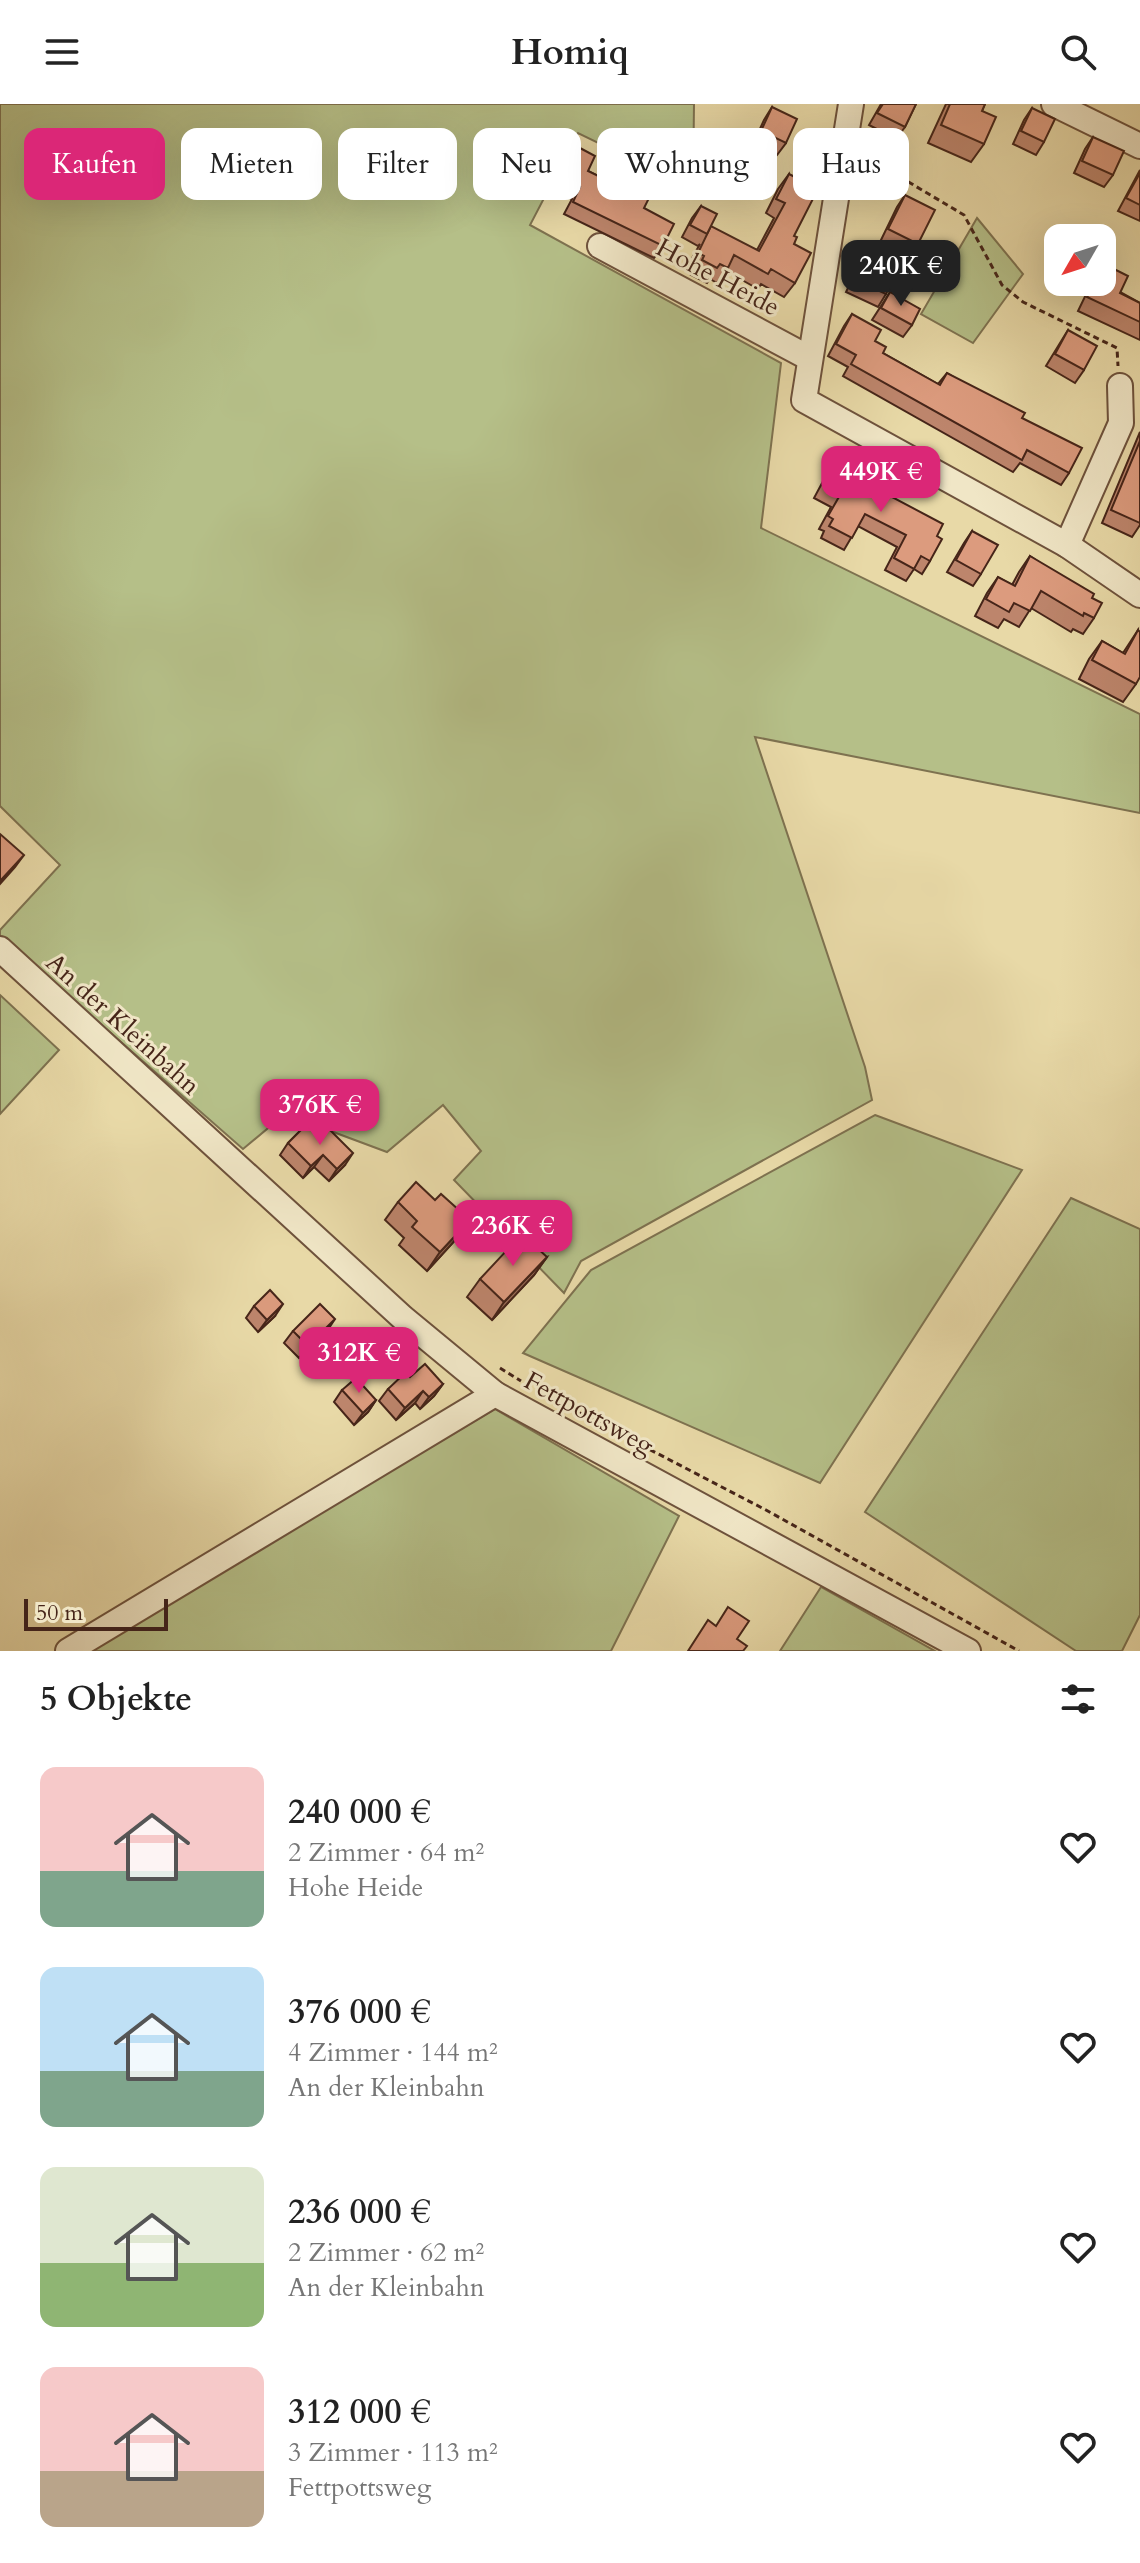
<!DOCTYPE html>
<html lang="de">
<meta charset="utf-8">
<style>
:root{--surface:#fff;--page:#f2f2f2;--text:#222;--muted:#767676;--accent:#db2777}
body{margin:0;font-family:Cardo,serif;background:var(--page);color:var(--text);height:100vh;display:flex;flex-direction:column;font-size:30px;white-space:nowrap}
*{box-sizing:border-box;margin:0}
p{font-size:26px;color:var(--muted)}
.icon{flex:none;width:44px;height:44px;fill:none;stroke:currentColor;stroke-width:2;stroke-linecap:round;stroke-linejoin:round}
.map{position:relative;height:1547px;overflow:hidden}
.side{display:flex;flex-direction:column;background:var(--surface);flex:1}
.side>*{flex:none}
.hud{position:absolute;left:24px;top:24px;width:1092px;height:72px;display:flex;gap:16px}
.needle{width:52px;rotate:231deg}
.tools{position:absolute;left:1044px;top:120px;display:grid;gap:16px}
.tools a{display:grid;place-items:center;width:72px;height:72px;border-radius:16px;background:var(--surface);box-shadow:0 8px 32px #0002;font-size:40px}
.scale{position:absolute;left:24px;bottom:20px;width:144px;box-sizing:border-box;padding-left:8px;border:4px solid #462519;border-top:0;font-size:22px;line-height:28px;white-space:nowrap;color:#462519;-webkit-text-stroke:6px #f0e6c6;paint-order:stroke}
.price{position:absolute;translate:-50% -68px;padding:0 18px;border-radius:16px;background:var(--accent);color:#fff;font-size:26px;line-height:52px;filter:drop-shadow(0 2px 4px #0008)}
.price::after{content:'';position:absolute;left:50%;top:48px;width:24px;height:18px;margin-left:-12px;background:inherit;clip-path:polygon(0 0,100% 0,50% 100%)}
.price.on{background:#222;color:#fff}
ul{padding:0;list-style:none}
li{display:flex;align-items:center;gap:24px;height:200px;padding:0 40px}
li span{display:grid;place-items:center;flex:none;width:224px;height:160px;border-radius:16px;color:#555}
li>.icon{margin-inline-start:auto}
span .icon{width:96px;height:96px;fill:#fffc;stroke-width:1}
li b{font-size:34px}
h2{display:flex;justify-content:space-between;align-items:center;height:96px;padding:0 40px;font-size:34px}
.pill{padding:0 28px;border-radius:16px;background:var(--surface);box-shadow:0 8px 32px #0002;font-size:28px;line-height:72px}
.pill.on{background:var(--accent);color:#fff}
header{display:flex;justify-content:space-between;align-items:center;height:104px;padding:0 40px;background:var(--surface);font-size:36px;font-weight:600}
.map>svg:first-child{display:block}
.green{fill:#b5bf88;stroke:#7e7250;stroke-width:2}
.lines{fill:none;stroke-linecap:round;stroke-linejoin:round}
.minor-casing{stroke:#6e523c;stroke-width:28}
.path{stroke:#462519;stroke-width:3;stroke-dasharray:6 4;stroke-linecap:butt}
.minor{stroke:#f0e6c6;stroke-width:24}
.wall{fill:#bd856c;stroke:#462519;stroke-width:2}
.shaded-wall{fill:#9a6c58;stroke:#462519;stroke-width:2}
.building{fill:#dc9b7e;stroke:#462519;stroke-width:2}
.labels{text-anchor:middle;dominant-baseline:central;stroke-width:6;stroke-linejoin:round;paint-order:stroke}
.street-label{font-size:26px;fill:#462519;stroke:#f0e6c6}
</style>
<header><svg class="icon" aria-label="menu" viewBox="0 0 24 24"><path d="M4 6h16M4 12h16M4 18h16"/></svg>Homiq<svg class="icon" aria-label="search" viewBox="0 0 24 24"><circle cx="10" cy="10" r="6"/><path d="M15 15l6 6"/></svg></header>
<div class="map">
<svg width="1140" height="1547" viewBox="0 0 1140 1547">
<rect width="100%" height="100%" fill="#e8d9a7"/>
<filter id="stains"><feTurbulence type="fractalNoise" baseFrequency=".0025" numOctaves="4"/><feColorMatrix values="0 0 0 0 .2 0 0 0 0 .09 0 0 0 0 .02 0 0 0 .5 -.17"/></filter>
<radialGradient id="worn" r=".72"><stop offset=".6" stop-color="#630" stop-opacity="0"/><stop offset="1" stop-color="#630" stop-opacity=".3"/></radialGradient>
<g class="green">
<path d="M 0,0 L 694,0 L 693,85 L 578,29 L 530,121 L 781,259 L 761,424 L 1140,610 L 1140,709 L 755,633 L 865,963 L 872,996 L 581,1157 L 564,1189 L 454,1076 L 481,1047 L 443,1001 L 387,1048 L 285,1010 L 243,1045 L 0,832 L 0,826 L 60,761 L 0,702 Z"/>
<path d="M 977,114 L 1023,170 L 973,239 L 921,210 Z"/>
<path d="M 0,891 L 59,946 L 0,1010 Z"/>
<path d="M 875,1011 L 1022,1066 L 820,1379 L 523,1249 L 591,1166 Z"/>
<path d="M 1071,1094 L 1140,1125 L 1140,1511 L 1122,1547 L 1076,1547 L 865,1408 Z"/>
<path d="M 495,1305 L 679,1412 L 611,1547 L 88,1547 Z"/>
<path d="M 821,1483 L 935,1547 L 780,1547 Z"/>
</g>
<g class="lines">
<g class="minor-casing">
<g id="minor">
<path d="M 851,0 L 804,296 L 1067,441 L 1140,491"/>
<path d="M 1054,0 L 1140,42"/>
<path d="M 600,142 L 809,254"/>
<path d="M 1067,441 L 1121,319 L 1120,282"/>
<path d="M 0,845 L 403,1214 L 495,1290 L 968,1547"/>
<path d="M 68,1547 L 495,1290"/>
</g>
</g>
<g class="path">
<path d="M 863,58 L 880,61 L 964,111 L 1002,181 L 1023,198 L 1117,244 L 1118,262"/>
<path d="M 500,1264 L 521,1277"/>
<path d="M 570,1304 L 766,1406 L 1019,1547"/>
</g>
<use href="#minor" class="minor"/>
</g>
<g class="wall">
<path d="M 881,0 L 916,0 L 905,23 L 896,35 L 869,21 Z"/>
<path d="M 946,0 L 985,0 L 982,7 L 984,40 L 971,58 L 928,39 Z"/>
<path d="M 772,3 L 786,39 L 777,51 L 753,40 L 764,16 Z"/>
<path d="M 1032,4 L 1044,38 L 1036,51 L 1013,40 L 1024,16 Z"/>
<path d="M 1093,33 L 1113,71 L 1104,83 L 1074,69 L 1085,45 Z"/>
<path d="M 580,44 L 588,67 L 632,89 L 636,82 L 644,104 L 663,142 L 654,154 L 564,110 L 572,95 L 557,88 L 572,56 Z"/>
<path d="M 1140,66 L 1140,117 L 1118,107 Z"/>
<path d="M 789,70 L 794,132 L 795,179 L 784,193 L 761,180 L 758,185 L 726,167 L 717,179 L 710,175 L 707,179 L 691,171 L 694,167 L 687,163 L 700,140 L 698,142 L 682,133 L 692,114 L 701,102 L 708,127 L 757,146 L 774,114 L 766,109 L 778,85 Z"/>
<path d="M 905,91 L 918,140 L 909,152 L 880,138 L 897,103 Z"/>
<path d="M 867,151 L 886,190 L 878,203 L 846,188 L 858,163 Z"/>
<path d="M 1092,178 L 1102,178 L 1140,199 L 1140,236 L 1078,207 Z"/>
<path d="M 890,188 L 912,221 L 903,233 L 872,216 Z"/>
<path d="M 852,210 L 875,237 L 883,249 L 938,280 L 947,269 L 1022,314 L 1069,369 L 1061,381 L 1020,359 L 1013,368 L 843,272 L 848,263 L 828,252 L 844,222 Z"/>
<path d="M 1068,226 L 1084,266 L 1075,279 L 1046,262 Z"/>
<path d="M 1140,328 L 1140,421 L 1132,433 L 1102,419 Z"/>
<path d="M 838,354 L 858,375 L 937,432 L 930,457 L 922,470 L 914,465 L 906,477 L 885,466 L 897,443 L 858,422 L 844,446 L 821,434 L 824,427 L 819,425 L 831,403 L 814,394 L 829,366 Z"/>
<path d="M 972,427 L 981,470 L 973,482 L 947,468 L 964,439 Z"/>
<path d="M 1030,452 L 1092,494 L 1094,514 L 1083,530 L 1073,525 L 1071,528 L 1031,504 L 1019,523 L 1004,515 L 998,524 L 975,512 L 987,489 L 998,473 L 1012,481 L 1019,468 Z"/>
<path d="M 1138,526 L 1136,580 L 1123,598 L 1079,575 L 1089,555 L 1102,537 L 1123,549 Z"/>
<path d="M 307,1020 L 345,1061 L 329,1077 L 314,1063 L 303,1074 L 280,1051 L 288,1039 Z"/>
<path d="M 435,1096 L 470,1116 L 457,1134 L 427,1167 L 399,1141 L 404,1134 L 385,1116 L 398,1098 Z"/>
<path d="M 547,1153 L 534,1171 L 492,1216 L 467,1193 L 480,1175 Z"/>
<path d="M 254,1202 L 275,1212 L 258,1228 L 246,1214 Z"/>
<path d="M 293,1227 L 327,1227 L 299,1254 L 284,1239 Z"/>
<path d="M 410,1273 L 443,1280 L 434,1292 L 420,1305 L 415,1299 L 396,1316 L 379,1297 L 388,1285 Z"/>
<path d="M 342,1286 L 376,1296 L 368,1308 L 354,1321 L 334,1298 Z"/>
</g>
<g class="shaded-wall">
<path d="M 24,751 L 15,763 L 0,780 L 0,777 Z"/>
<path d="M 353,1049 L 345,1061 L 329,1077 L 337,1065 Z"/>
<path d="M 323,1051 L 314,1063 L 303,1074 L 311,1062 Z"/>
<path d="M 470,1116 L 457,1134 L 427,1167 L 440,1148 Z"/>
<path d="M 547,1153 L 534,1171 L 492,1216 L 504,1198 Z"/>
<path d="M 283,1200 L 275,1212 L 258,1228 L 267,1216 Z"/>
<path d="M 335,1215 L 327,1227 L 299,1254 L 308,1242 Z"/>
<path d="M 443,1280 L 434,1292 L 420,1305 L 429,1293 Z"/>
<path d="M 423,1287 L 415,1299 L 396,1316 L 405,1304 Z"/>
<path d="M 376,1296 L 368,1308 L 354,1321 L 363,1309 Z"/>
</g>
<g class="building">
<path d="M 883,0 L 916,0 L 905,23 L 877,9 Z"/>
<path d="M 950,0 L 985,0 L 982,7 L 996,13 L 984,40 L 941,21 Z"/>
<path d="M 772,3 L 797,15 L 786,39 L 761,27 Z"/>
<path d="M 1032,4 L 1055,15 L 1044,38 L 1021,27 Z"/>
<path d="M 1093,33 L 1124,47 L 1113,71 L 1082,57 Z"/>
<path d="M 580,44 L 595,52 L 588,67 L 633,89 L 636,82 L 651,90 L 644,104 L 674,120 L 663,142 L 573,98 L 580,83 L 565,76 Z"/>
<path d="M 1140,69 L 1140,101 L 1126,94 Z"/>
<path d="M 789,70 L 818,85 L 794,132 L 797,133 L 794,140 L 811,149 L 795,179 L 771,165 L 768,170 L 734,151 L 728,164 L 720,160 L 717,164 L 702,156 L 704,152 L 698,149 L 711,122 L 759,147 L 785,99 L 776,95 Z"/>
<path d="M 905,91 L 935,106 L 918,140 L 888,125 Z"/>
<path d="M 701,102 L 717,110 L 707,130 L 690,121 Z"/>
<path d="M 867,151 L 898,166 L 886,190 L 855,176 Z"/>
<path d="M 1104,160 L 1128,172 L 1120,189 L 1140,199 L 1140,218 L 1087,193 L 1095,178 L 1102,178 L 1102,164 Z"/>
<path d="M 890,188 L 920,205 L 912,221 L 881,204 Z"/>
<path d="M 852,210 L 881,226 L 875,237 L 886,243 L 883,249 L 940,281 L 947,269 L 1025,309 L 1022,314 L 1082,344 L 1069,369 L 1027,346 L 1022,356 L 851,260 L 856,251 L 836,240 Z"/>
<path d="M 1068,226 L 1097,242 L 1084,266 L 1055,250 Z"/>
<path d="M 1140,337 L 1140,419 L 1111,406 Z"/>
<path d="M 838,354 L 862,367 L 858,375 L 943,420 L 937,432 L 942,435 L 930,457 L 921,452 L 914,465 L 894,454 L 906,431 L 865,410 L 852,434 L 829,422 L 833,415 L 828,412 L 840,391 L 823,381 Z"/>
<path d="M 972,427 L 998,441 L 981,470 L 956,456 Z"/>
<path d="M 1030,452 L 1094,490 L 1092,494 L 1102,499 L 1094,514 L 1084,509 L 1083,512 L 1041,487 L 1030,507 L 1014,499 L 1009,508 L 986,495 L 998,473 L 1015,482 Z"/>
<path d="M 1138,526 L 1140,528 L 1140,573 L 1136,580 L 1092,556 L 1102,537 L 1125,550 Z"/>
<path d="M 0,730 L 24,751 L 0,777 Z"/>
<path d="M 307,1020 L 319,1032 L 327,1023 L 353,1049 L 337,1065 L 323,1051 L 311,1062 L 288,1039 Z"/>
<path d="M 416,1078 L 435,1096 L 441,1090 L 470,1116 L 440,1148 L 412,1123 L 417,1117 L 398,1098 Z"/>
<path d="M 522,1130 L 547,1153 L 504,1198 L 480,1175 Z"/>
<path d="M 270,1186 L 283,1200 L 267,1216 L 254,1202 Z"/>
<path d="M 320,1200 L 335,1215 L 308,1242 L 293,1227 Z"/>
<path d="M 425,1260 L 443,1280 L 429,1293 L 423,1287 L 405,1304 L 388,1285 L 406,1268 L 410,1273 Z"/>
<path d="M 356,1274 L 376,1296 L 363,1309 L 342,1286 Z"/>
<path d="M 728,1503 L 749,1517 L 737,1535 L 747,1542 L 743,1547 L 688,1547 L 708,1516 L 716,1522 Z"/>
</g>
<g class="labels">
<g class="street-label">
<text transform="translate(718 173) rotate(28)">Hohe Heide</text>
<text transform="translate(123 920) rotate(42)">An der Kleinbahn</text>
<text transform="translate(589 1309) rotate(29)">Fettpottsweg</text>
</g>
</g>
<rect width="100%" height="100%" filter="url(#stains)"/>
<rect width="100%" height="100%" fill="url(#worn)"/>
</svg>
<div class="tools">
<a><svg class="needle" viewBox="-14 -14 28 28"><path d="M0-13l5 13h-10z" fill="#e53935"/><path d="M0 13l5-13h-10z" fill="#767676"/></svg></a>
</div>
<div class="scale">50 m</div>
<b class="price on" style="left:901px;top:204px">240K €</b>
<b class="price" style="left:881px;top:410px">449K €</b>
<b class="price" style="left:320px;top:1043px">376K €</b>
<b class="price" style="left:513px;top:1164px">236K €</b>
<b class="price" style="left:359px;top:1291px">312K €</b>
<div class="hud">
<a class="pill on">Kaufen</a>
<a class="pill">Mieten</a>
<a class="pill">Filter</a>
<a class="pill">Neu</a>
<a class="pill">Wohnung</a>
<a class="pill">Haus</a>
</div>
</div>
<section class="side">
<h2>5 Objekte<svg class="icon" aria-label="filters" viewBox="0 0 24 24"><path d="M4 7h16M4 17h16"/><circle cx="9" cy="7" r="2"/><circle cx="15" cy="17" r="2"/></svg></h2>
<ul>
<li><span style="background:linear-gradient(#f6c9c9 65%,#7fa58c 0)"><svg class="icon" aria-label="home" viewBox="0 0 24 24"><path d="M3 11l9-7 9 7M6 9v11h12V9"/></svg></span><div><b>240 000 €</b><p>2 Zimmer · 64 m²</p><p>Hohe Heide</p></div><svg class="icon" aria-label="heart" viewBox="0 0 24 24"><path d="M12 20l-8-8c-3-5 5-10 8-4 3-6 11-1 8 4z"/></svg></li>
<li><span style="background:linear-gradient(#bfe0f5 65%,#7fa58c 0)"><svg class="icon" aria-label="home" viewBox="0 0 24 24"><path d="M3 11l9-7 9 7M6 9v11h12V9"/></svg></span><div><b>376 000 €</b><p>4 Zimmer · 144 m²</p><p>An der Kleinbahn</p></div><svg class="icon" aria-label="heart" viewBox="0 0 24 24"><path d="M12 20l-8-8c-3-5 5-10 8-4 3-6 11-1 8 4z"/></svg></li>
<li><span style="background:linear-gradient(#dfe7d0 60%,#8fb573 0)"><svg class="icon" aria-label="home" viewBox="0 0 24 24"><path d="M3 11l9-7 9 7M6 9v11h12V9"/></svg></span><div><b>236 000 €</b><p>2 Zimmer · 62 m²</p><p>An der Kleinbahn</p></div><svg class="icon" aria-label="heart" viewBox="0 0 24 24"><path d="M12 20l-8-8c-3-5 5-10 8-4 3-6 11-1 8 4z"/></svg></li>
<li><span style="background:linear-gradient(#f6c9c9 65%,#b9a48a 0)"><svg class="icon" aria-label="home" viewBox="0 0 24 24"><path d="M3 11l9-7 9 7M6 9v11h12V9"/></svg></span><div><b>312 000 €</b><p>3 Zimmer · 113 m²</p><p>Fettpottsweg</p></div><svg class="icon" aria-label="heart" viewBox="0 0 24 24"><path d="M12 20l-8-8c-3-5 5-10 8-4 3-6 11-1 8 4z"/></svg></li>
</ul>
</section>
